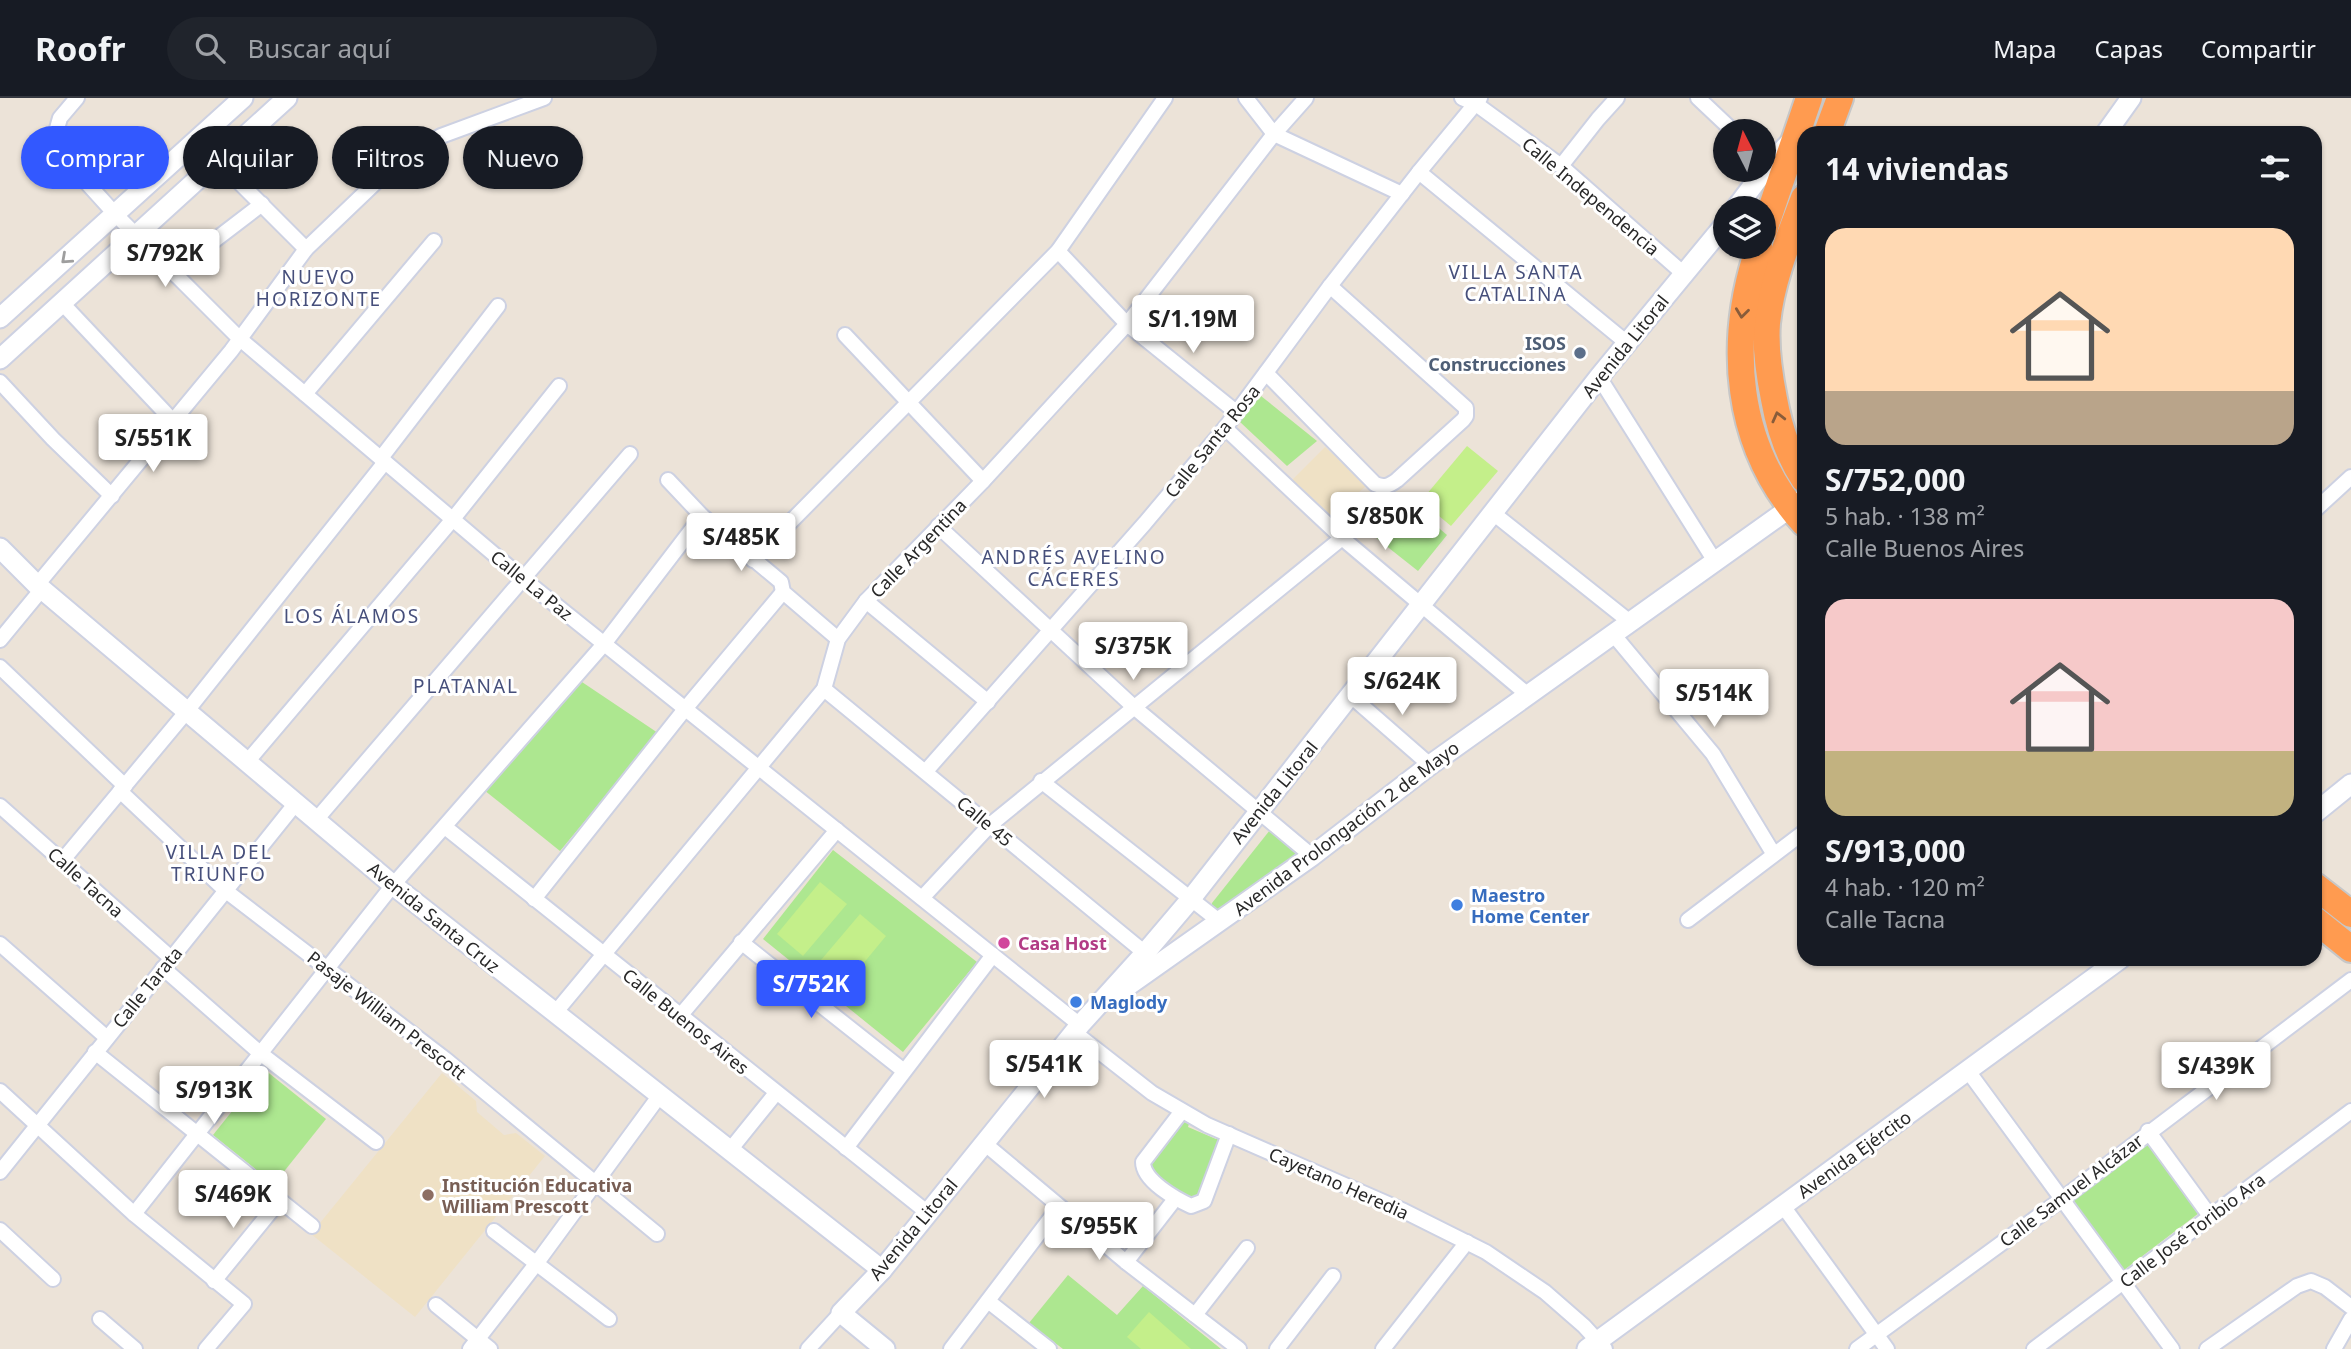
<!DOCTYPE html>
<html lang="es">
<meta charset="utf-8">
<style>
:root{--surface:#171b24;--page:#20242c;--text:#f1f3f6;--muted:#9ea1a6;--line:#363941;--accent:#3258ff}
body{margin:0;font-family:"Noto Sans",sans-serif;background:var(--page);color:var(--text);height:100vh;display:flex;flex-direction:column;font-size:26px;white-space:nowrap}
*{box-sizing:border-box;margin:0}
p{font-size:23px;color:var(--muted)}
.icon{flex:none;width:38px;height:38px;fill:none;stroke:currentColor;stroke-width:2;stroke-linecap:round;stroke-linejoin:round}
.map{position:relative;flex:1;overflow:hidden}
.sheet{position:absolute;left:1797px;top:28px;width:525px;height:840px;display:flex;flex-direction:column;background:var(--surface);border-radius:21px;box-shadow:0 2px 5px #0004}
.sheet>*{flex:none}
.hud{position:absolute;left:21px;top:28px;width:665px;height:63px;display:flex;gap:14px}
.needle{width:46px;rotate:354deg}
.controls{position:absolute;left:1713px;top:21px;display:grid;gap:14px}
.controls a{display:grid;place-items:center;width:63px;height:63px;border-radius:50%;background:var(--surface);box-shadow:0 2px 5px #0004;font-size:35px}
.price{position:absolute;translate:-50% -60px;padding:0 16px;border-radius:7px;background:#fff;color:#222;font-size:23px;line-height:46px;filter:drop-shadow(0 2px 4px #0008)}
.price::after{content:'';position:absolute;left:50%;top:42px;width:21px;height:16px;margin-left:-10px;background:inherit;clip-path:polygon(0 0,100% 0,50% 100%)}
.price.selected{background:var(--accent);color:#fff}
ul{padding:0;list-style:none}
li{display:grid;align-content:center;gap:14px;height:371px;padding:0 28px}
li span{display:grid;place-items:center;height:217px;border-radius:21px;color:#555}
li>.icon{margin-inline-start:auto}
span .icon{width:126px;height:126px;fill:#fffc;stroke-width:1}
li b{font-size:30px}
h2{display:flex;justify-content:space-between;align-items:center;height:84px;padding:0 28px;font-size:30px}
.pill{padding:0 24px;border-radius:32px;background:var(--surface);box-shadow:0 2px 5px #0004;font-size:24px;line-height:63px}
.pill.selected{background:var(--accent);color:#fff}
header{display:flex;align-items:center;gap:42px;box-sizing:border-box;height:98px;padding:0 35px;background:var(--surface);border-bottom:2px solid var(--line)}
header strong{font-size:33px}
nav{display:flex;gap:38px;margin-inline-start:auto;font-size:24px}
.search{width:490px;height:63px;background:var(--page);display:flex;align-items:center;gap:18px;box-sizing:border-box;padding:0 24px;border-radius:38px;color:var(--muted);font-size:26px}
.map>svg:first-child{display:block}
.education{fill:#efe1c5}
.green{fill:#ade790}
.pitch{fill:#c4ef8a}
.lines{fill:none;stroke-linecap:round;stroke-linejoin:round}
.street-casing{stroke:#cdd1e2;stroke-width:18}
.secondary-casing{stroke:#cdd1e2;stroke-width:23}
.highway-casing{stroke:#c7c7c7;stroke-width:30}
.street{stroke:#fff;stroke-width:14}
.secondary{stroke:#fff;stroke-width:19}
.highway{stroke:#ff9b50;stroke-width:26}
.oneway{stroke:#9e9e9e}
.oneway2{stroke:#895c3a}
.service-dot{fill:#5c6f8a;stroke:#fff;stroke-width:2.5}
.shop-dot{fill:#3f7fe0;stroke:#fff;stroke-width:2.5}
.hotel-dot{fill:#d1479c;stroke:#fff;stroke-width:2.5}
.education-dot{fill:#8d6e63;stroke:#fff;stroke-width:2.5}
.labels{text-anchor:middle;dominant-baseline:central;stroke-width:6;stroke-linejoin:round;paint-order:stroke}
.street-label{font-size:18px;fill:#282828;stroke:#fff}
.service-label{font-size:18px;font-weight:bold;fill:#4e5e75;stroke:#fff;text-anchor:end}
.shop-label{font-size:18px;font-weight:bold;fill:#366cbe;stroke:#fff;text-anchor:start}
.hotel-label{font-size:18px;font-weight:bold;fill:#b23c85;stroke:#fff;text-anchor:start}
.education-label{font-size:18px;font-weight:bold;fill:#785e54;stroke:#fff;text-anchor:start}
.neighbourhood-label{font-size:19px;letter-spacing:2px;fill:#464f7b;stroke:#fff}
</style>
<header>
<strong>Roofr</strong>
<div class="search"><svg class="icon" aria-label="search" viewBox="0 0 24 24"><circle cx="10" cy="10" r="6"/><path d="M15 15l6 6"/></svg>Buscar aquí</div>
<nav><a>Mapa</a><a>Capas</a><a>Compartir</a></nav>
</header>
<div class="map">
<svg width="2351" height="1251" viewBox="0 0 2351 1251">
<rect width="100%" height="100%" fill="#ece3d8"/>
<g class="education">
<path d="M 1325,349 L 1367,387 L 1332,418 L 1291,383 Z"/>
<path d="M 442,975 L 476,1003 L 477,1014 L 504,1037 L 516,1035 L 545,1058 L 415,1219 L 311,1136 Z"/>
</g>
<g class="green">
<path d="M 1261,298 L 1317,343 L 1287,368 L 1239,323 Z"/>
<path d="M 1388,396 L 1399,396 L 1447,437 L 1418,473 L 1356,424 Z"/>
<path d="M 579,582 L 658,635 L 560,753 L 484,692 Z"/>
<path d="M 1275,730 L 1297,749 L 1297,756 L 1221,812 L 1215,813 L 1212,810 L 1212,805 L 1270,732 Z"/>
<path d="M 833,752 L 977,864 L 903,954 L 763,841 Z"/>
<path d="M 265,972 L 326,1021 L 274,1086 L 213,1037 Z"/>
<path d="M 1184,1024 L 1189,1026 L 1188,1029 L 1216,1041 L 1217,1039 L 1222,1041 L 1200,1100 L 1189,1101 L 1154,1074 L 1151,1067 L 1155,1059 Z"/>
<path d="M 2147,1042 L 2199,1115 L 2124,1172 L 2070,1102 Z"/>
<path d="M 1068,1177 L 1117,1217 L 1143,1188 L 1221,1251 L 1063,1251 L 1029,1225 Z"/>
</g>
<g class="pitch">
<path d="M 1467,348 L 1498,373 L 1451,428 L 1421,403 Z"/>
<path d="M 820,784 L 847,806 L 803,858 L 777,836 Z"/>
<path d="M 860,816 L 886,838 L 843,890 L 816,868 Z"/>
<path d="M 1149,1214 L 1191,1251 L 1141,1251 L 1127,1239 Z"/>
</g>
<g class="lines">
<g class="street-casing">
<g id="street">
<path d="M 77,0 L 60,20 L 56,34 L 58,53 L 116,117 L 240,241 L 522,480 L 1080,927"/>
<path d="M 1246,0 L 1274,36 L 1402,96"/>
<path d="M 1462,0 L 1476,6 L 1561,68 L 1684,176"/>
<path d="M 1698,0 L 1733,33"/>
<path d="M 217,62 L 306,151"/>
<path d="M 1561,68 L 1598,21 L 1617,0"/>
<path d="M 1419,74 L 1627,245"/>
<path d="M 1058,153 L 1127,226 L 1236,314"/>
<path d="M 176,177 L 215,142 L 262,106"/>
<path d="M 62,205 L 173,323"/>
<path d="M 845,237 L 983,383"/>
<path d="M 1266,275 L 1375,386 C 1384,390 1389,388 1397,382 L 1463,322 L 1466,318 L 1466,310 L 1330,188"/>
<path d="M 1599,279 L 1716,465"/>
<path d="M 0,284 L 53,341 L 112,398"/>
<path d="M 305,296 L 434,143"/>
<path d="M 1225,330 L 1342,440 L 1528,597"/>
<path d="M 381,360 L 498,208"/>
<path d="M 668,382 L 702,418 L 781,484 L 783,494 L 838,541"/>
<path d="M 2315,412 L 2351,379"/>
<path d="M 1493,415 L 1630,524"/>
<path d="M 938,428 L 1135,610 L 1312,758"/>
<path d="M 753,462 L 1058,153 L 1165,0"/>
<path d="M 37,487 L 231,253 L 306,151 L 396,65 L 441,38 L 544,0"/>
<path d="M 866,503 L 988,604"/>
<path d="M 1613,536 L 1713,656 L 1773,755"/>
<path d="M 0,542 L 42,491"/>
<path d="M 0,569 L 125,688"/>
<path d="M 824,591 L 1145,855"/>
<path d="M 1351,598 L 1430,667"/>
<path d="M 247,664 L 453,421 L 559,288"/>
<path d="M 926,673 L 1145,425 L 1225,330 L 1330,188 L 1419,74 L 1480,0"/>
<path d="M 1041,683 L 1219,823"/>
<path d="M 120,693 L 226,793 L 445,961 L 657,1136"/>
<path d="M 0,708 L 171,860"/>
<path d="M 316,722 L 630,356"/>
<path d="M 445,729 L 928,1115"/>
<path d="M 62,763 L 187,613 L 385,364"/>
<path d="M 922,800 L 990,727 L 1342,440"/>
<path d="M 534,801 L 685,611 L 783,494"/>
<path d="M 1688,822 L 1804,734"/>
<path d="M 741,844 L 904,973"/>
<path d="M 0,846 L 107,940"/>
<path d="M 163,870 L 260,955 L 376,1044"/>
<path d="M 555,915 L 824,591 L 838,541 L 866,503 L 983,383 L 1127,226 L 1274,36 L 1306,0"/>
<path d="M 680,918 L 837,732"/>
<path d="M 1074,934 L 1152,995 L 1207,1027 L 1404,1113 L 1486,1154 L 1545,1194 L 1584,1228 L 1605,1251"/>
<path d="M 95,954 L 312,1128"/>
<path d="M 1968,973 L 2172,1251"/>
<path d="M 0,993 L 134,1116 L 244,1206 L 206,1251"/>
<path d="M 1182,1013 L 1143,1064 C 1143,1083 1176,1101 1191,1108 L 1204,1103 L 1229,1036"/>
<path d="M 2148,1033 L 2210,1118"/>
<path d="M 984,1045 L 1126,1164 L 1239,1251"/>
<path d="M 846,1050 L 993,857"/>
<path d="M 730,1052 L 776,995"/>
<path d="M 0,1074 L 296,705"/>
<path d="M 1783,1108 L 1887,1251"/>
<path d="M 134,1116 L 393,787 L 604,546 L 702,418"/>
<path d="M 0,1132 L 53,1181"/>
<path d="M 494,1133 L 609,1221"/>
<path d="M 1126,1164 L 1175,1101"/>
<path d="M 214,1183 L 280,1102"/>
<path d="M 988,1203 L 1049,1251"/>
<path d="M 436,1207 L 490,1251"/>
<path d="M 1195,1217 L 1247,1150"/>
<path d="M 100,1221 L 135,1251"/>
<path d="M 470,1251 L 536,1166 L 660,997"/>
<path d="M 808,1251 L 841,1215"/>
<path d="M 951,1251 L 1059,1109"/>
<path d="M 1277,1251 L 1333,1178"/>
<path d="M 1383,1251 L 1467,1144"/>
<path d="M 1857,1251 L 2062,1101 L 2351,882"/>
<path d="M 2034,1251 L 2351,1013"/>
<path d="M 2207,1251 L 2297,1188 L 2311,1183 L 2325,1189 L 2351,1209"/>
<path d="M 2334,1251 L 2351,1221"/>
</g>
</g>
<g class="secondary-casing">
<g id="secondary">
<path d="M 2106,35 L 2131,0"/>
<path d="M 1736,110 L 1767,69 L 1792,42"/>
<path d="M 0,220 L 243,0"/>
<path d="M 0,261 L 287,0"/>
<path d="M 0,450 L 37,487 L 393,787 L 882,1172"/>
<path d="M 2315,715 L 2351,686"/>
<path d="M 1122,892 L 1312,758 L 1430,667 L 1804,400"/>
<path d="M 885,1251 L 841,1215 L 882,1172 L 1080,927 L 1145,855 L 1190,802 L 1599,279 L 1726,125"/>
<path d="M 1587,1251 L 2120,861"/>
</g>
</g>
<g class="highway-casing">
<g id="highway">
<path d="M 1827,35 L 1840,0"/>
<path d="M 1804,100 C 1789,140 1771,183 1767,225 C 1765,251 1769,276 1774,301 C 1779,329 1788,357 1804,381"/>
<path d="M 1764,132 L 1809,0"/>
<path d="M 1759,149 C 1727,244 1734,348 1804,425"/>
<path d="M 2315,788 L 2351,816"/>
<path d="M 2315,822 L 2351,851"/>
</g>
</g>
<use href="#street" class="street"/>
<use href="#secondary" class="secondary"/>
<use href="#highway" class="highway"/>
</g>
<defs><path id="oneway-chevron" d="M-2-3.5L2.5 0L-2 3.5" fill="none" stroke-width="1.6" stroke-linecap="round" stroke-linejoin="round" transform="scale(1.75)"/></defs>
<use class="oneway" href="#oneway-chevron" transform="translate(66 161) rotate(138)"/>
<g class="oneway2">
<use href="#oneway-chevron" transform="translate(1742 215) rotate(97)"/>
<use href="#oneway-chevron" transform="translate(1778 319) rotate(-104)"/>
</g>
<circle class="service-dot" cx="1580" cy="255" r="7"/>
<g class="shop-dot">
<circle cx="1457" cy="807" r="7"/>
<circle cx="1076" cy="904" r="7"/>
</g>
<circle class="hotel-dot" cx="1004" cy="845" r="7"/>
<circle class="education-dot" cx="428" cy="1097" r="7"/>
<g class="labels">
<g class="street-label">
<text transform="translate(1591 98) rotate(40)">Calle Independencia</text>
<text transform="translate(1625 248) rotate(-51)">Avenida Litoral</text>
<text transform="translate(1212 343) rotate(-51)">Calle Santa Rosa</text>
<text transform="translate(918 450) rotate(-46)">Calle Argentina</text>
<text transform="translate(532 487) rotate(39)">Calle La Paz</text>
<text transform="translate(1274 694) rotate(-51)">Avenida Litoral</text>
<text transform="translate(985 723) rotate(40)">Calle 45</text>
<text transform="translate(1346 730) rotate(-37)">Avenida Prolongación 2 de Mayo</text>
<text transform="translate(86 784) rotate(42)">Calle Tacna</text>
<text transform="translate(434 819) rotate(39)">Avenida Santa Cruz</text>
<text transform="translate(147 889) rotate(-51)">Calle Tarata</text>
<text transform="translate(387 917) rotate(38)">Pasaje William Prescott</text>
<text transform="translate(686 923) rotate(39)">Calle Buenos Aires</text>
<text transform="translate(1854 1056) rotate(-36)">Avenida Ejército</text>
<text transform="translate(1339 1085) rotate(24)">Cayetano Heredia</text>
<text transform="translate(2071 1092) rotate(-37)">Calle Samuel Alcázar</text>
<text transform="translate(913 1131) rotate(-50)">Avenida Litoral</text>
<text transform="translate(2192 1132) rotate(-37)">Calle José Toribio Ara</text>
</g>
<g class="service-label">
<text x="1566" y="245">ISOS<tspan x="1566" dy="21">Construcciones</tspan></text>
</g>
<g class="shop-label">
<text x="1471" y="797">Maestro<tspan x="1471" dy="21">Home Center</tspan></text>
<text x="1090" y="904">Maglody</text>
</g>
<g class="hotel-label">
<text x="1018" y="845">Casa Host</text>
</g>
<g class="education-label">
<text x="442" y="1087">Institución Educativa<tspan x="442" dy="21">William Prescott</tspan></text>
</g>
<g class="neighbourhood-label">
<text x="1516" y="174">VILLA SANTA<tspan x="1516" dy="22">CATALINA</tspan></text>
<text x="319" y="179">NUEVO<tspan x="319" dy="22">HORIZONTE</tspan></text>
<text x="1074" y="459">ANDRÉS AVELINO<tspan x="1074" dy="22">CÁCERES</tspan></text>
<text x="352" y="518">LOS ÁLAMOS</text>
<text x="466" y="588">PLATANAL</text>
<text x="219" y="754">VILLA DEL<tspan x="219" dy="22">TRIUNFO</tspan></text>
</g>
</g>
</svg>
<div class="controls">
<a><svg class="needle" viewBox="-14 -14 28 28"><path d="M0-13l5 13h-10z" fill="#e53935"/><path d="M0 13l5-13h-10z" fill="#9ea1a6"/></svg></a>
<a><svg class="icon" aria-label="layers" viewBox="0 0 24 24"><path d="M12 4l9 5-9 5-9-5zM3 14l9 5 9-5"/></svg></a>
</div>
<b class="price" style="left:165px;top:191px">S/792K</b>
<b class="price" style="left:1193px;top:257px">S/1.19M</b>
<b class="price" style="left:153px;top:376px">S/551K</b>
<b class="price" style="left:1385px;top:454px">S/850K</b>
<b class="price" style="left:741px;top:475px">S/485K</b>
<b class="price" style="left:1133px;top:584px">S/375K</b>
<b class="price" style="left:1402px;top:619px">S/624K</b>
<b class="price" style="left:1714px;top:631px">S/514K</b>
<b class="price selected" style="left:811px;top:922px">S/752K</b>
<b class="price" style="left:1044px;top:1002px">S/541K</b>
<b class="price" style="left:2216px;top:1004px">S/439K</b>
<b class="price" style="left:214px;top:1028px">S/913K</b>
<b class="price" style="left:233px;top:1132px">S/469K</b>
<b class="price" style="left:1099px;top:1164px">S/955K</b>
<div class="hud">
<a class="pill selected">Comprar</a>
<a class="pill">Alquilar</a>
<a class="pill">Filtros</a>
<a class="pill">Nuevo</a>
</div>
<section class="sheet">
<h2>14 viviendas<svg class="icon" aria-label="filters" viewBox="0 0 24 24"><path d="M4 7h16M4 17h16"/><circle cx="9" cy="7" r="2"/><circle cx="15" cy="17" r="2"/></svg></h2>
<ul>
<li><span style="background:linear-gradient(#ffd9b3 75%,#b9a48a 0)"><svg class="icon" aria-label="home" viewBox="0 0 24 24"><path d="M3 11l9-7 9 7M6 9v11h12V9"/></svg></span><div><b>S/752,000</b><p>5 hab. · 138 m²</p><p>Calle Buenos Aires</p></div></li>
<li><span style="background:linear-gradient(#f6c9c9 70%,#c2b280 0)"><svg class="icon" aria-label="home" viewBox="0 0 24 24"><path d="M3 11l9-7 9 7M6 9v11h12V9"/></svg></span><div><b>S/913,000</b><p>4 hab. · 120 m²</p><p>Calle Tacna</p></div></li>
</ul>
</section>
</div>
